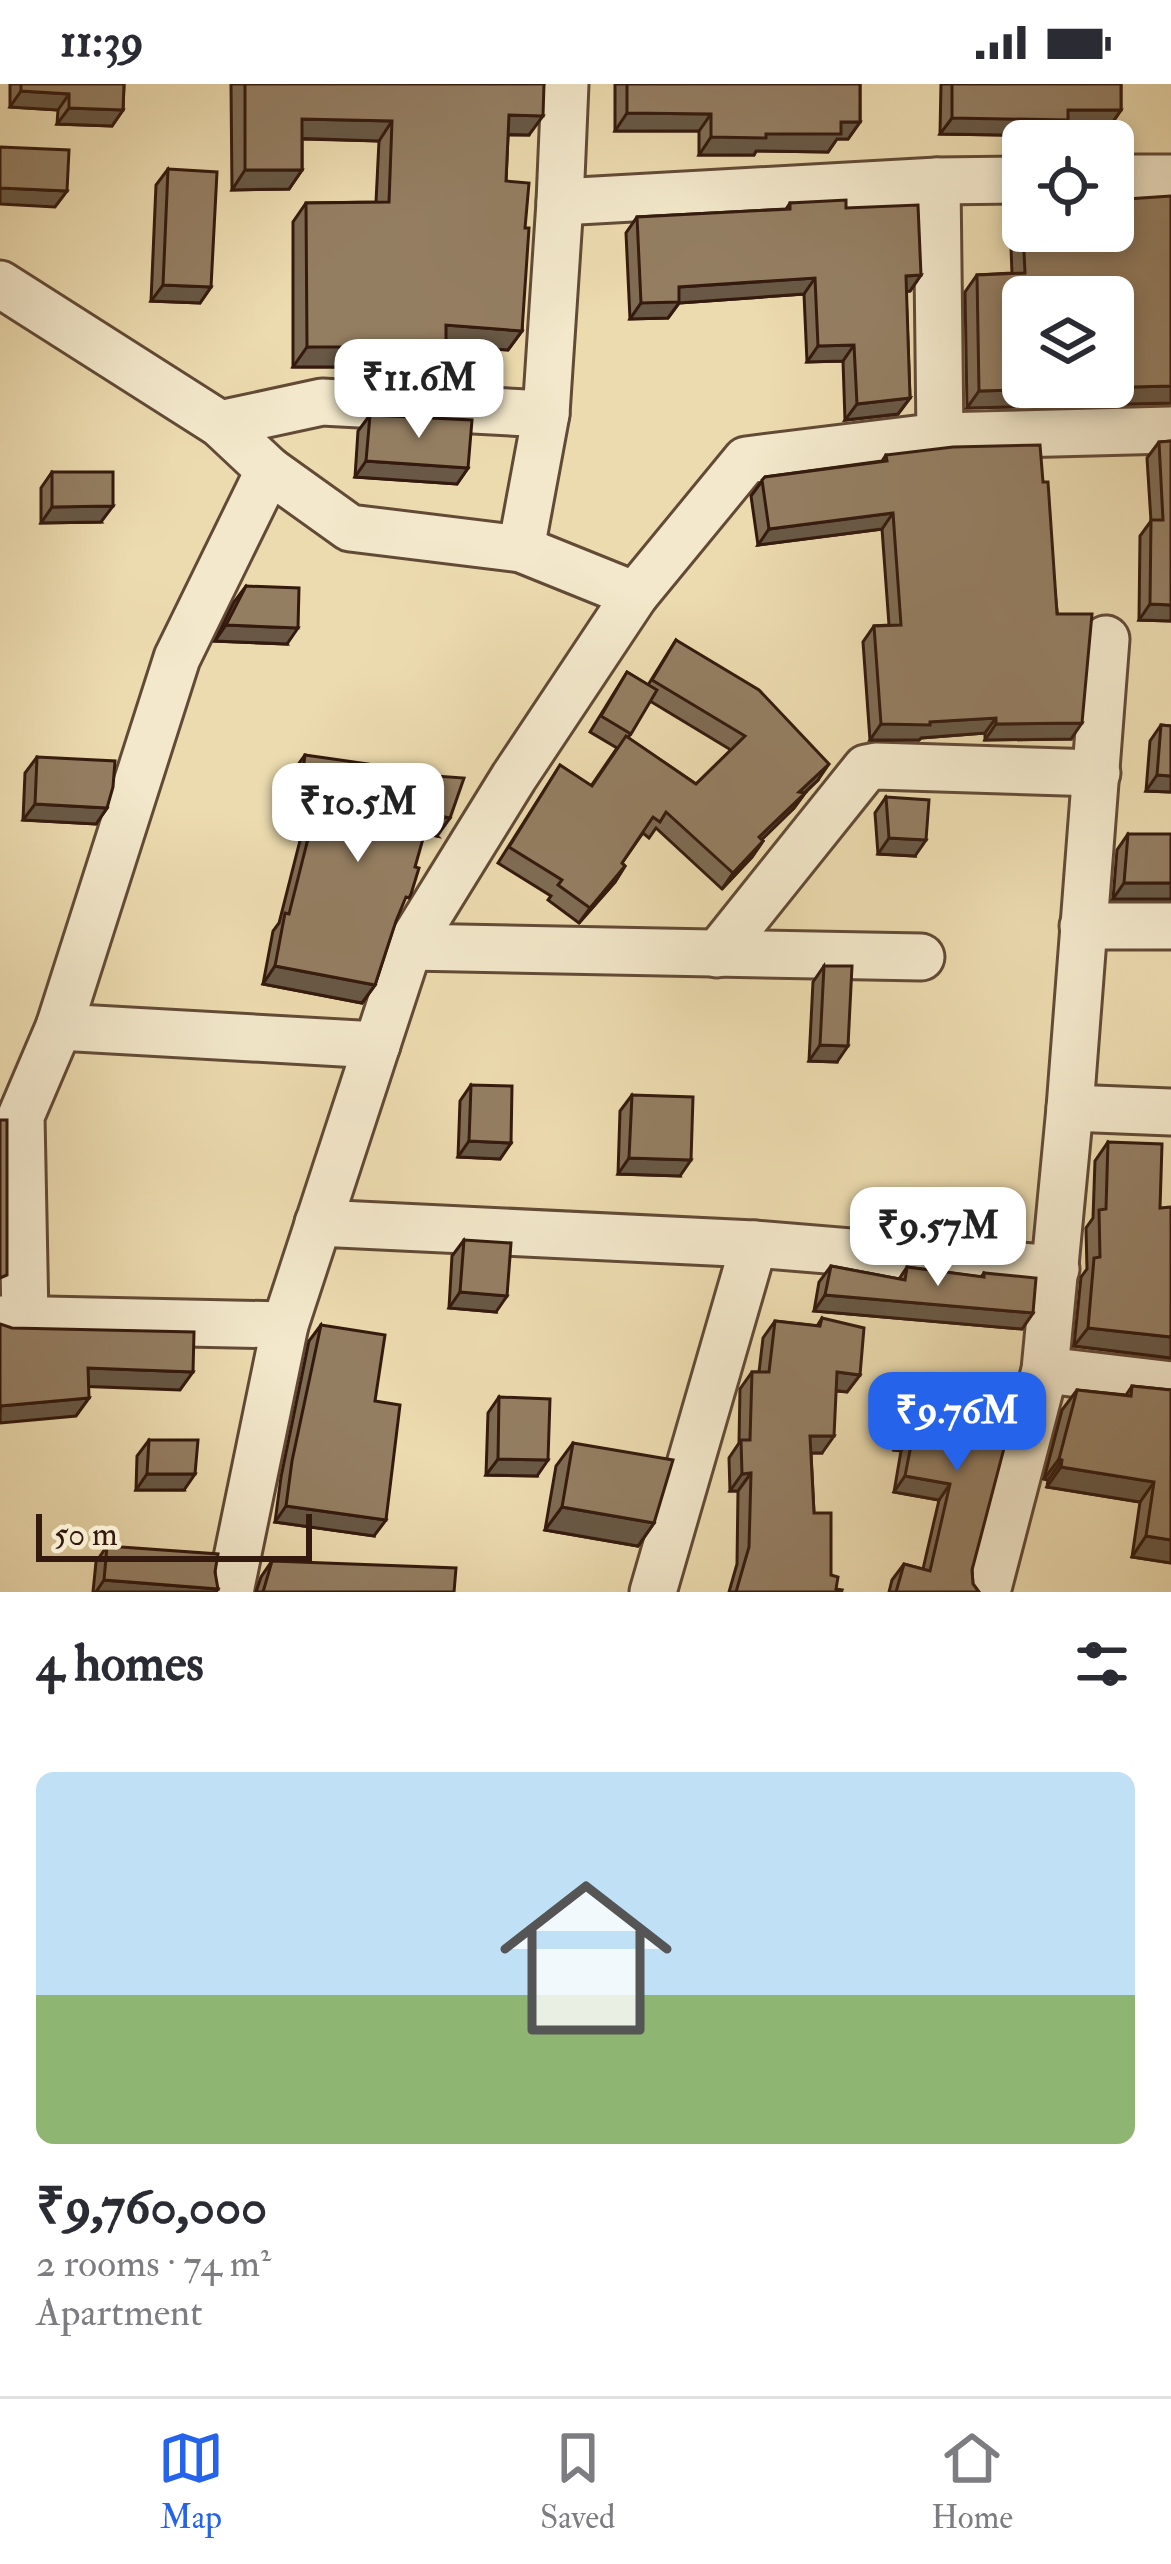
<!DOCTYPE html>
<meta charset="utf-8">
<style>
:root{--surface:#fff;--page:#f2f2f3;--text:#2b2b33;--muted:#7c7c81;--line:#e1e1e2;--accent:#2563eb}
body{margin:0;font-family:"IM FELL Double Pica",serif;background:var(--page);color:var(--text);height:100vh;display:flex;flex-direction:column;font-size:45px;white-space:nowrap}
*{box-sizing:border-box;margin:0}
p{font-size:39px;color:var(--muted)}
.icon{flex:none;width:66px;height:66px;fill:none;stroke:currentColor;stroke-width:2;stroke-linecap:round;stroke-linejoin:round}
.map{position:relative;height:1508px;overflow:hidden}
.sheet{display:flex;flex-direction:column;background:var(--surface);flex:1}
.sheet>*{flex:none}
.buttons{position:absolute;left:1002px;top:36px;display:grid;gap:24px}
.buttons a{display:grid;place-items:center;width:132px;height:132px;border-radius:18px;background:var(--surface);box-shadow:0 6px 18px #0003;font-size:60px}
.scale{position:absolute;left:36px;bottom:30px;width:276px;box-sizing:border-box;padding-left:12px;border:6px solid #341a0e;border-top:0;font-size:33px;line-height:42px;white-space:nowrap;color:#341a0e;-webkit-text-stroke:9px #f3e8cb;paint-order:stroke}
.price{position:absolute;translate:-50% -102px;padding:0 27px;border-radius:24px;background:#fff;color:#222;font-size:39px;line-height:78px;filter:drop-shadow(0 3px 6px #0008)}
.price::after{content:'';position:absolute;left:50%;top:72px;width:36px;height:27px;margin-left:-18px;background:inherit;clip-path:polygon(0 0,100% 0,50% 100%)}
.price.on{background:var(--accent);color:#fff}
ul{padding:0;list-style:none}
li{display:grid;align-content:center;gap:24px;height:636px;padding:0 36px}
li span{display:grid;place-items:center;height:372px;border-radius:18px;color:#555}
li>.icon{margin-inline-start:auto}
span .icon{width:216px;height:216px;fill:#fffc;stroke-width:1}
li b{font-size:51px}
h2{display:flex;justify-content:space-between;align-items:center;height:144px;padding:0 36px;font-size:51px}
.status{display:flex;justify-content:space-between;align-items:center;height:84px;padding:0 60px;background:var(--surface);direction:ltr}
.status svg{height:33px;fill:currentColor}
.menu{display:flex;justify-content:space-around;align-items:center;height:168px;border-top:3px solid var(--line);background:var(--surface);font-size:33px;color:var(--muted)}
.menu a{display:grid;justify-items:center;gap:6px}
.menu .on{color:var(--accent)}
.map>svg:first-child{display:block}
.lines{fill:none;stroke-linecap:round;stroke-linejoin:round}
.minor-casing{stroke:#624a36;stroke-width:51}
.minor{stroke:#f3e8cb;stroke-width:45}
.wall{fill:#7f6c54;stroke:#341a0e;stroke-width:3;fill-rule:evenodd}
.shaded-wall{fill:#685845;stroke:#341a0e;stroke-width:3}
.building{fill:#947e62;stroke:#341a0e;stroke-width:3;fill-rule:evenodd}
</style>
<div class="status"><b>11:39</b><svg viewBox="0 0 49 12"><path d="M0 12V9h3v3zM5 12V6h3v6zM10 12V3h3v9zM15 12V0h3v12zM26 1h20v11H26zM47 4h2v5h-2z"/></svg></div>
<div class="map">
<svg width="1171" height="1508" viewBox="0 0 1171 1508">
<rect width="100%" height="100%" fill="#ecdbaf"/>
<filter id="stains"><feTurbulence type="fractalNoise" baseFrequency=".00167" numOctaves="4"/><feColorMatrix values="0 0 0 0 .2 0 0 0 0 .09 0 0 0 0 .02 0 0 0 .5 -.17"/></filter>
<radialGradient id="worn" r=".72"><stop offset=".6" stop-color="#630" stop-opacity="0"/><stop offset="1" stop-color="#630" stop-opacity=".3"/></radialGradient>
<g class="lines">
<g class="minor-casing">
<g id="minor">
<path d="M 1113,94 L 1171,94"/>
<path d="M 937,97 L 940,352"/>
<path d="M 560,118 L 937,97 L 1023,96"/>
<path d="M 0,200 L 220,340 L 269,386 L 350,444 L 521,465 L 635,511"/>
<path d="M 220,340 L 322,318 L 546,330"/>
<path d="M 521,465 L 546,330 L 560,118 L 565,0"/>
<path d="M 1083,842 L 1171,842"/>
<path d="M 409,863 L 921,873"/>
<path d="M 717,870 L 866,684 L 876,682 L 1097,689"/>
<path d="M 59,943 L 377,961"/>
<path d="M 1070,1024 L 1171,1028"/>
<path d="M 318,1139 L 754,1160 L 1056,1185"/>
<path d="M 25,1234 L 21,1032 L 59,943 L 177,574 L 269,386"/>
<path d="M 0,1235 L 285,1241"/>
<path d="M 1045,1286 L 1171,1301"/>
<path d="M 230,1508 L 285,1241 L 409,863 L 514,693 L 635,511 L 746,376 L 940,352 L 1171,346"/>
<path d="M 653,1508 L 754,1160"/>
<path d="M 987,1508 L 1045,1286 L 1070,1024 L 1106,555"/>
</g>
</g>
<use href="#minor" class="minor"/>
</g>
<g class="wall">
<path d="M 10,0 L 124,0 L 123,26 L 112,42 L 57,40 L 58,26 L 10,23 Z"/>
<path d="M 231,0 L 544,0 L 529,51 L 508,51 L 506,97 L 525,144 L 522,247 L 508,266 L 444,262 L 432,279 L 363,279 L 360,283 L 293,283 L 293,138 L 306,119 L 376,118 L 379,57 L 302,55 L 302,86 L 289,105 L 232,106 Z"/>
<path d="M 615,0 L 860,0 L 860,38 L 848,55 L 837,55 L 828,68 L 756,67 L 754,71 L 699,71 L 699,47 L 615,47 Z"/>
<path d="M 941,0 L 1121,0 L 1121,26 L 1110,42 L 1064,42 L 1056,52 L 940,50 Z"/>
<path d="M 168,85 L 211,203 L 200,219 L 151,217 L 156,101 Z"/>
<path d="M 790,119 L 846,124 L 921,191 L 910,207 L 906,207 L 910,314 L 898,330 L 845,336 L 843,277 L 807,278 L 804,210 L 679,219 L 668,234 L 630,235 L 626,149 L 637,133 L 786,125 Z"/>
<path d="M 1022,122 L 1171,319 L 967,324 L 965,208 L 977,191 L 1012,189 L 1010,139 Z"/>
<path d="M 370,331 L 468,384 L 457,400 L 355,393 L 358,347 Z"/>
<path d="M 1171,357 L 1171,537 L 1139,536 L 1140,452 L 1151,437 L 1147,374 L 1159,358 Z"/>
<path d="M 886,371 L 1043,398 L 1071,655 L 985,656 L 985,649 L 921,654 L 919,656 L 870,656 L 863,558 L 874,542 L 889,541 L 882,445 L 758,461 L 751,412 L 765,393 L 882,377 Z"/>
<path d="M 52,388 L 101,438 L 41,439 L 41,404 Z"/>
<path d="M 246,502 L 287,560 L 215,557 L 234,518 Z"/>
<path d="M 676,556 L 818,696 L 805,709 L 794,724 L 761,756 L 763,757 L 752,773 L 722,805 L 656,744 L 649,754 L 643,749 L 622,779 L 625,782 L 615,798 L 579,839 L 548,816 L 551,812 L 498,779 L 560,681 L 591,702 L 617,664 L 590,648 L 627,588 L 648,601 ZM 650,617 L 731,666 L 696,700 L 628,654 Z"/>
<path d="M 1161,641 L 1171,642 L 1171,708 L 1146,707 L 1150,657 Z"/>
<path d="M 305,671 L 367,687 L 437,752 L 424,749 L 375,901 L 362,919 L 263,900 L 273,847 L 279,839 L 307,729 L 287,726 L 292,689 Z"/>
<path d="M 37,673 L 107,724 L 96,740 L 23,736 L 25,689 Z"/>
<path d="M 886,713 L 915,772 L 878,770 L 875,729 Z"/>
<path d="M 1128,750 L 1171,815 L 1113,815 L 1117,766 Z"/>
<path d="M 824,882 L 837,978 L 809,977 L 813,898 Z"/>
<path d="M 471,1001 L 511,1059 L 500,1075 L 458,1073 L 460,1017 Z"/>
<path d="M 632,1011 L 680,1092 L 618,1090 L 620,1027 Z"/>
<path d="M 1108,1058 L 1160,1124 L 1171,1274 L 1074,1262 L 1081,1193 L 1087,1185 L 1086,1144 L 1093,1134 L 1095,1077 Z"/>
<path d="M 464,1156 L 496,1228 L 449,1224 L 452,1172 Z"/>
<path d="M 831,1182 L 899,1195 L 907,1183 L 981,1193 L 984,1189 L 1033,1229 L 1022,1245 L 814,1227 L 819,1198 Z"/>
<path d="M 822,1234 L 860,1291 L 847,1308 L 836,1307 L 822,1369 L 811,1369 L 814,1429 L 831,1491 L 836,1505 L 841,1508 L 729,1508 L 737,1480 L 738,1407 L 730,1407 L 729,1374 L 739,1359 L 740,1305 L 752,1288 L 759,1288 L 763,1254 L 775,1237 L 817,1242 Z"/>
<path d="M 321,1241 L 374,1452 L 275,1438 L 281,1393 L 309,1257 Z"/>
<path d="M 937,1296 L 972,1486 L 973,1500 L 979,1508 L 889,1508 L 892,1496 L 904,1480 L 923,1485 L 939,1416 L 894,1408 L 901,1367 L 894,1366 L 902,1329 L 913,1313 L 925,1314 Z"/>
<path d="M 1132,1302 L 1171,1306 L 1171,1479 L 1132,1473 L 1140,1418 L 1047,1403 L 1048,1396 L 1044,1395 L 1062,1326 L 1077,1306 L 1126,1311 Z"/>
<path d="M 499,1313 L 537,1392 L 486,1391 L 488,1329 Z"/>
<path d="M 149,1356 L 184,1406 L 136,1406 L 137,1372 Z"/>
<path d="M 573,1359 L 654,1439 L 638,1462 L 545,1446 L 556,1382 Z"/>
<path d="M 107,1462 L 215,1488 L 216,1508 L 93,1508 L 96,1478 Z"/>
<path d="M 272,1477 L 454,1508 L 256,1508 L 261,1493 Z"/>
</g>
<g class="shaded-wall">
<path d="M 21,7 L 69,10 L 58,26 L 10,23 Z"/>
<path d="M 69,24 L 123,26 L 112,42 L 57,40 Z"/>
<path d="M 1068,26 L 1121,26 L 1110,42 L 1064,42 L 1056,52 L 940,50 L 952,34 Z"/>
<path d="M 627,29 L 711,30 L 699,47 L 615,47 Z"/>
<path d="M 509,31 L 543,32 L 529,51 L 495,50 Z"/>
<path d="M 302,35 L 392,37 L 379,57 L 288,54 Z"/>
<path d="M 841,38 L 860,38 L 848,55 L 837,55 L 828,68 L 756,67 L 754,71 L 699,71 L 711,53 L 766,50 Z"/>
<path d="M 245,86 L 302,86 L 289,105 L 232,106 Z"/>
<path d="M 0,104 L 67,107 L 55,123 L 0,120 Z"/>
<path d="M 921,191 L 910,207 L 894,208 L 906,192 Z"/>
<path d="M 815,194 L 804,210 L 679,219 L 668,234 L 630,235 L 641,219 L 679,203 Z"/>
<path d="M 163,201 L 211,203 L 200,219 L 151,217 Z"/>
<path d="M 446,241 L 522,247 L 508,266 L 444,262 L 432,279 L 363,279 L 360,283 L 293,283 L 307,263 L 374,259 Z"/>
<path d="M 854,261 L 843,277 L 807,278 L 818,262 Z"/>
<path d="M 1171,302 L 1171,319 L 967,324 L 979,307 Z"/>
<path d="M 910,314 L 898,330 L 845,336 L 857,320 Z"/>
<path d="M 366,377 L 468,384 L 457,400 L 355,393 Z"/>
<path d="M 113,422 L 101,438 L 41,439 L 52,423 Z"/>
<path d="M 893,429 L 882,445 L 758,461 L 769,445 Z"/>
<path d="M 1150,520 L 1171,521 L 1171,537 L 1139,536 Z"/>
<path d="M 226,541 L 298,544 L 287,560 L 215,557 Z"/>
<path d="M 996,634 L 985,649 L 921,654 L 919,656 L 870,656 L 881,640 Z"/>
<path d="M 1082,639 L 1071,655 L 985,656 L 996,640 Z"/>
<path d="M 829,680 L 818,696 L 788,724 L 799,708 Z"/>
<path d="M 1157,691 L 1171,692 L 1171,708 L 1146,707 Z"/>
<path d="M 300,708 L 319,711 L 307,729 L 287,726 Z"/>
<path d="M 805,709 L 794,724 L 748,769 L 759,753 Z"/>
<path d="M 35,720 L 107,724 L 96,740 L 23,736 Z"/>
<path d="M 430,730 L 450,734 L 437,752 L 417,748 Z"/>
<path d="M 889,754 L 926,756 L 915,772 L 878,770 Z"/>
<path d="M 763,757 L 752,773 L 722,805 L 733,789 Z"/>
<path d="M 625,782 L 615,798 L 579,839 L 590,824 Z"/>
<path d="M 1124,799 L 1171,799 L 1171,815 L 1113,815 Z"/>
<path d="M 275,882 L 375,901 L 362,919 L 263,900 Z"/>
<path d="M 820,961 L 848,962 L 837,978 L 809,977 Z"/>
<path d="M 469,1057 L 511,1059 L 500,1075 L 458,1073 Z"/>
<path d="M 629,1074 L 691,1076 L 680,1092 L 618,1090 Z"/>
<path d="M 460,1208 L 507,1212 L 496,1228 L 449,1224 Z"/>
<path d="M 825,1211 L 1033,1229 L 1022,1245 L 814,1227 Z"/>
<path d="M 1088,1244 L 1171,1253 L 1171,1274 L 1074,1262 Z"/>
<path d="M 88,1284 L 193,1288 L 180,1306 L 76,1302 Z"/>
<path d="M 837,1288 L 860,1291 L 847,1308 L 825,1305 Z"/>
<path d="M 89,1314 L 76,1332 L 0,1339 L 0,1322 Z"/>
<path d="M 905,1350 L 913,1351 L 901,1367 L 894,1366 Z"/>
<path d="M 810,1352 L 834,1352 L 822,1369 L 798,1369 Z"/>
<path d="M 498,1375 L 548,1376 L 537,1392 L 486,1391 Z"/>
<path d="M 1059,1375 L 1062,1376 L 1048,1396 L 1044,1395 Z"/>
<path d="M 1061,1383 L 1154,1398 L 1140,1418 L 1047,1403 Z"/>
<path d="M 751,1389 L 738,1407 L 730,1407 L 742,1390 Z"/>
<path d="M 147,1390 L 195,1390 L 184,1406 L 136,1406 Z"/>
<path d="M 905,1392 L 950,1400 L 939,1416 L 894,1408 Z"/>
<path d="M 286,1422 L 386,1436 L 374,1452 L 275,1438 Z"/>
<path d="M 562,1423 L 654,1439 L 638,1462 L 545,1446 Z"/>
<path d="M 1146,1452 L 1171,1456 L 1171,1479 L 1132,1473 Z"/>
<path d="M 104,1496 L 218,1505 L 216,1508 L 96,1508 Z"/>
</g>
<g class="building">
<path d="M 21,0 L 124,0 L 123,26 L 69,24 L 69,10 L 21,7 Z"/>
<path d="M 245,0 L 544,0 L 543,32 L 509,31 L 506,97 L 529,99 L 525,144 L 529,144 L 522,247 L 446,241 L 446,259 L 374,259 L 374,263 L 307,263 L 306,119 L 389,118 L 392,37 L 302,35 L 302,86 L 245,86 Z"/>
<path d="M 627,0 L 860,0 L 860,38 L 841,38 L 841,50 L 766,50 L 766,54 L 711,53 L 711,30 L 627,29 Z"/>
<path d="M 952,0 L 1121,0 L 1121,26 L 1068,26 L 1068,36 L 952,34 Z"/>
<path d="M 0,63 L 69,66 L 67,107 L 0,104 Z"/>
<path d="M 168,85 L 217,88 L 211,203 L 163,201 Z"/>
<path d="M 1171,112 L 1171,302 L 979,307 L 977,191 L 1025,189 L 1023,147 L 1113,147 L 1113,116 ZM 1023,213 L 1113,213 L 1113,303 L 1023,303 Z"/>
<path d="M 846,116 L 846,124 L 918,121 L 921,191 L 906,192 L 910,314 L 857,320 L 854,261 L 818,262 L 815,194 L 679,203 L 679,218 L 641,219 L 637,133 L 790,125 L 790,119 Z"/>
<path d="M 370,331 L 472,336 L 468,384 L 366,377 Z"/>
<path d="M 1171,357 L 1171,521 L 1150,520 L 1151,436 L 1163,436 L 1159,358 Z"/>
<path d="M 1040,361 L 1043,398 L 1048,398 L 1057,530 L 1092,530 L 1082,639 L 996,640 L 996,634 L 930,638 L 930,641 L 881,640 L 874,542 L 901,541 L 893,429 L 769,445 L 762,396 L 765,393 L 887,377 L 886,371 L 953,363 Z"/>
<path d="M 52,388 L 113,388 L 113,422 L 52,423 Z"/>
<path d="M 246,502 L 299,504 L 298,544 L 226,541 Z"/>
<path d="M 676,556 L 759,606 L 829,680 L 799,708 L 805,709 L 759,753 L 763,757 L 733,789 L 666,728 L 660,738 L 653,733 L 622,779 L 625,782 L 590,824 L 558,801 L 562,796 L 509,763 L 560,681 L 592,702 L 626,652 L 696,700 L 745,652 L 652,596 Z"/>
<path d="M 627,588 L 657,606 L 631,650 L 601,632 Z"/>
<path d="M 1161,641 L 1171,642 L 1171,692 L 1157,691 Z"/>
<path d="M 305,671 L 368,680 L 367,687 L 464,694 L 450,734 L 430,730 L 415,783 L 419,784 L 411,810 L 409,814 L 406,813 L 396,837 L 375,901 L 275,882 L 285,829 L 289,830 L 319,711 L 300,708 Z"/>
<path d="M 37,673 L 115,677 L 113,703 L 107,724 L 35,720 Z"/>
<path d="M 886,713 L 929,716 L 926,756 L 889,754 Z"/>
<path d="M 1128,750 L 1171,750 L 1171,799 L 1124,799 Z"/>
<path d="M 824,882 L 852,882 L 848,962 L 820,961 Z"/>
<path d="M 471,1001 L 512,1002 L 511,1059 L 469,1057 Z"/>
<path d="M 632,1011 L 693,1013 L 691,1076 L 629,1074 Z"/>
<path d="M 0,1036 L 7,1036 L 7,1191 L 0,1194 Z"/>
<path d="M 1108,1058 L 1162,1060 L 1160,1124 L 1171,1123 L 1171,1253 L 1088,1244 L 1094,1174 L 1100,1173 L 1099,1126 L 1106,1125 Z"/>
<path d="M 464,1156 L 511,1159 L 507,1212 L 460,1208 Z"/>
<path d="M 831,1182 L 905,1196 L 907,1183 L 984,1193 L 984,1189 L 1036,1194 L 1033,1229 L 825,1211 Z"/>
<path d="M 822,1234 L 864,1244 L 860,1291 L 837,1288 L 834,1352 L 810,1352 L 814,1429 L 831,1429 L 831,1491 L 838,1493 L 836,1505 L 842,1506 L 841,1508 L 736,1508 L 749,1463 L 751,1389 L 742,1390 L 741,1356 L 750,1356 L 752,1288 L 769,1288 L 775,1237 L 820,1242 Z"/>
<path d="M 0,1240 L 12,1244 L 194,1248 L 193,1288 L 88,1284 L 89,1314 L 0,1322 L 0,1329 Z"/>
<path d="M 321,1241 L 385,1251 L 375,1317 L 400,1321 L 386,1436 L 286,1422 L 292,1377 Z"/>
<path d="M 937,1296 L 1012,1304 L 1006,1329 L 1013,1330 L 972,1486 L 973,1500 L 979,1508 L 896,1508 L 904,1480 L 930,1487 L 950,1400 L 905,1392 L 913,1351 L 905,1350 L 913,1313 L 932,1314 Z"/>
<path d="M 1132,1302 L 1171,1306 L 1171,1456 L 1146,1452 L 1154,1398 L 1061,1383 L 1062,1376 L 1059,1375 L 1077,1306 L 1131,1312 Z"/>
<path d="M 499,1313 L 550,1315 L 548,1376 L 498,1375 Z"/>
<path d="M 149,1356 L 198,1356 L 195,1390 L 147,1390 Z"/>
<path d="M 573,1359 L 673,1376 L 654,1439 L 562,1423 Z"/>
<path d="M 107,1462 L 218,1470 L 215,1488 L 218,1505 L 104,1496 Z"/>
<path d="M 272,1477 L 456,1484 L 454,1508 L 263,1508 Z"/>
</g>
<rect width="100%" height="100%" filter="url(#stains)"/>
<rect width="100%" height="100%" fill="url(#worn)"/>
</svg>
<div class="buttons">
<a><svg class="icon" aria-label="locate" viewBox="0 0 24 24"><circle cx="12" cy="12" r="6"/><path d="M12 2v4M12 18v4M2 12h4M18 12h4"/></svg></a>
<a><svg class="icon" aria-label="layers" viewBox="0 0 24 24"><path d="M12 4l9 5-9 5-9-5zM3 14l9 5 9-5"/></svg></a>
</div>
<div class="scale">50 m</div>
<b class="price" style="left:419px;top:357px">₹11.6M</b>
<b class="price" style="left:358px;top:781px">₹10.5M</b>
<b class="price" style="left:938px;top:1205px">₹9.57M</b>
<b class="price on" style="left:957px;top:1390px">₹9.76M</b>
</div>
<section class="sheet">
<h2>4 homes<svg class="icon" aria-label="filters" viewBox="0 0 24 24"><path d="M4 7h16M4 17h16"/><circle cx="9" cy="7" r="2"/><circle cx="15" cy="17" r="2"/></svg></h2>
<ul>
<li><span style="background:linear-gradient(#bfe0f5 60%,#8fb573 0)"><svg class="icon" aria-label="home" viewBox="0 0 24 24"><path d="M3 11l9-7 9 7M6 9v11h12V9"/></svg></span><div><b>₹9,760,000</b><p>2 rooms · 74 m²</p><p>Apartment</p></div></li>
</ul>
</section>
<nav class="menu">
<a class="on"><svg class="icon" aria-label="map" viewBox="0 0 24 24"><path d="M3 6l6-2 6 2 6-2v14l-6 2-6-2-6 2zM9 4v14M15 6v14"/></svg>Map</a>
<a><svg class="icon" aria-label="saved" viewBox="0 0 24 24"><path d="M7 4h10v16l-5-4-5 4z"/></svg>Saved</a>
<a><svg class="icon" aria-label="home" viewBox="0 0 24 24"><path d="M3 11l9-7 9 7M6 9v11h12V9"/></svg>Home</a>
</nav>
